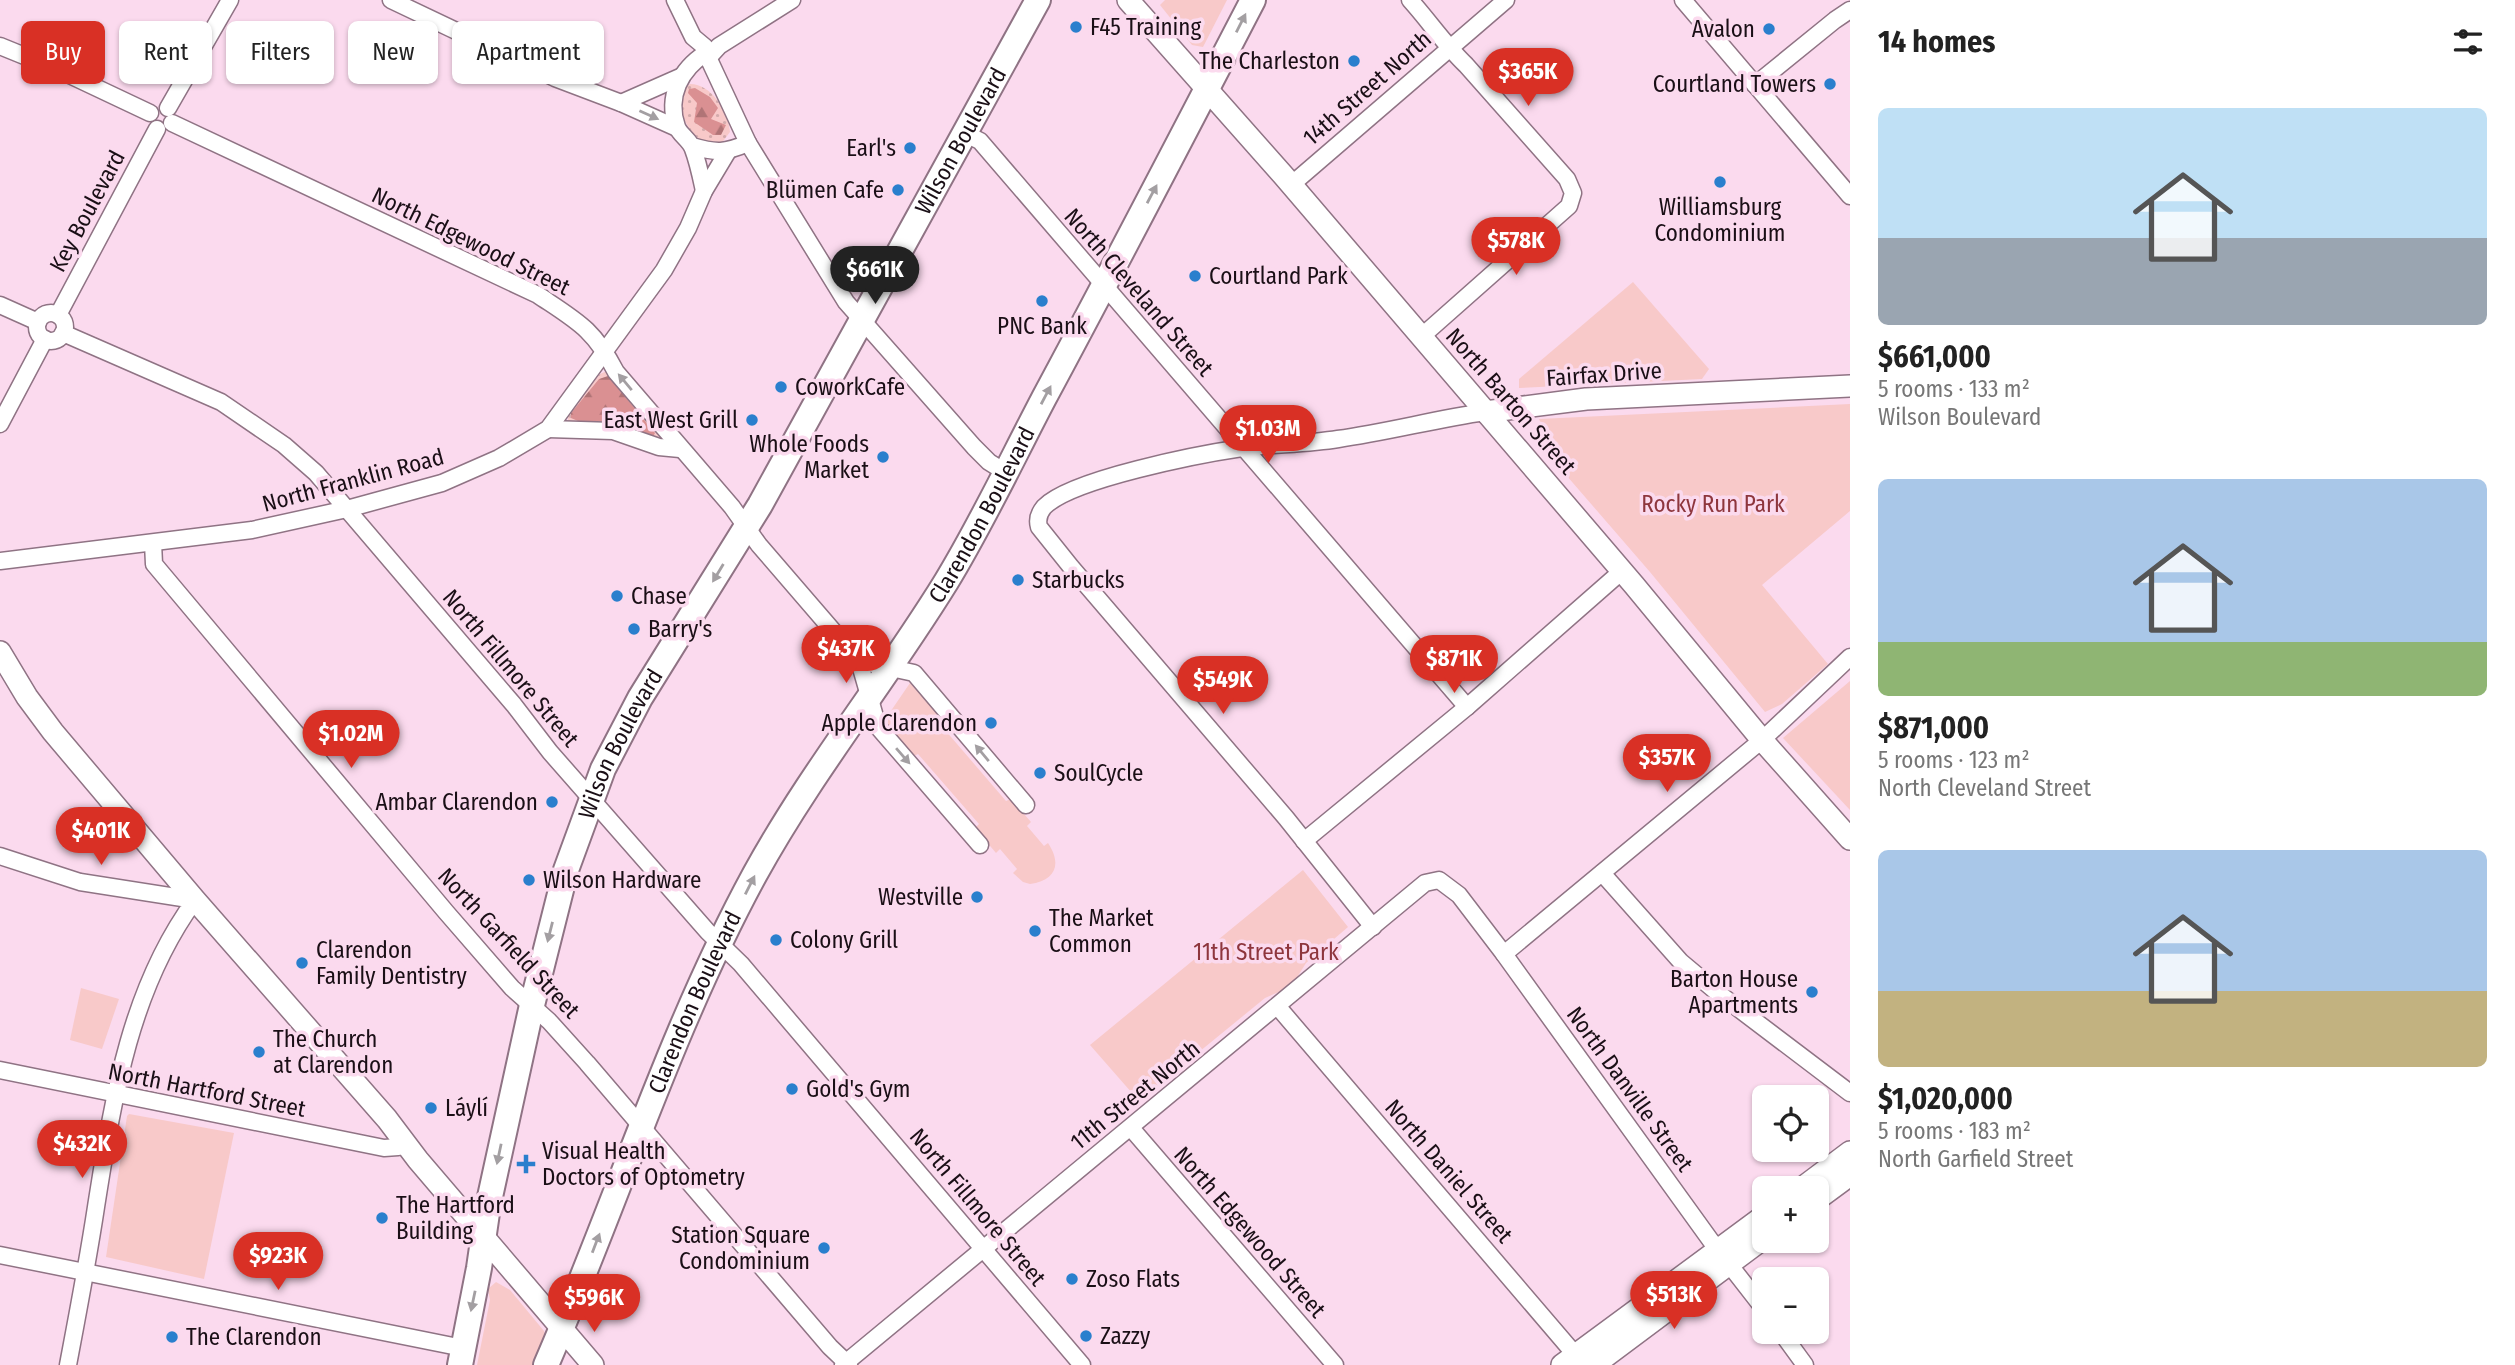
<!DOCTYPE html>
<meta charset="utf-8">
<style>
:root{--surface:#fff;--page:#f6f6f6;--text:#222;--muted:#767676;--accent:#d93025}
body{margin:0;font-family:"Fira Sans Condensed",sans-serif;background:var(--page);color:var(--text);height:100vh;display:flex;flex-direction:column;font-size:26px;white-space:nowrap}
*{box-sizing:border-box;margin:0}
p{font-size:23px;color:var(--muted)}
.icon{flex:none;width:38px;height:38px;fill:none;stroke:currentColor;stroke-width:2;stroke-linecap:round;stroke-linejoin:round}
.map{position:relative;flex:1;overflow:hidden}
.panel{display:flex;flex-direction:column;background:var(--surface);width:665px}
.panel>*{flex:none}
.banner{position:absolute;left:21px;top:21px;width:665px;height:63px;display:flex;gap:14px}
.fabs{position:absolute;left:1752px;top:1085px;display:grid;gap:14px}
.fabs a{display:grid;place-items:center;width:77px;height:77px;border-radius:10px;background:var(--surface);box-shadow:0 2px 5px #0004;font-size:35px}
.price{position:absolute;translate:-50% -60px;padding:0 16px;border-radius:24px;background:var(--accent);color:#fff;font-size:23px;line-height:46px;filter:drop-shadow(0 2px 4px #0008)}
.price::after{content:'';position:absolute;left:50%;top:42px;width:21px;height:16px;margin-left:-10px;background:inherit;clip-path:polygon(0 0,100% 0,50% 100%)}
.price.active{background:#222;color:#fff}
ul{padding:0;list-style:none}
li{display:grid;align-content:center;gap:14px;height:371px;padding:0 28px}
li span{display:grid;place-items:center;height:217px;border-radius:10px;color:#555}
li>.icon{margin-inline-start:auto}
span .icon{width:126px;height:126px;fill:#fffc;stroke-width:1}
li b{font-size:30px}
h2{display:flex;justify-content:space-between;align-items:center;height:84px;padding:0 28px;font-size:30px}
.pill{padding:0 24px;border-radius:10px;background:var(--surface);box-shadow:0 2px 5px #0004;font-size:24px;line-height:63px}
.pill.active{background:var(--accent);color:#fff}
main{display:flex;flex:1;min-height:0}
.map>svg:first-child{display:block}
.grass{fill:url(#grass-dots)}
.forest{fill:url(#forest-firs)}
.park{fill:#f8c9c9}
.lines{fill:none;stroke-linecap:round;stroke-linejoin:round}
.street-casing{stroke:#8f7384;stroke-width:19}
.secondary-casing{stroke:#8f7384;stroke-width:24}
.primary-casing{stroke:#8f7384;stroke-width:28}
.street{stroke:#fff;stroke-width:16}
.secondary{stroke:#fff;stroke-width:21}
.primary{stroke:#fff;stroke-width:24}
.oneway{fill:#a39fa2}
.poi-dot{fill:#2a7fcd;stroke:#fbdaee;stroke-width:2.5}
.labels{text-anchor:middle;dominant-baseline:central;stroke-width:7;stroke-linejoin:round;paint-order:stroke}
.poi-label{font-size:23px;fill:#1a0f16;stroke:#fbdaee;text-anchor:start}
.street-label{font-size:23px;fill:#1a0f16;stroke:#fbdaee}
.park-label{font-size:23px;fill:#8e363d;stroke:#fbdaee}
</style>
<main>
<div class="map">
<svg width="1850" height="1365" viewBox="0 0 1850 1365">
<defs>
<pattern id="grass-dots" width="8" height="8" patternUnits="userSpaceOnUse" patternTransform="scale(1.75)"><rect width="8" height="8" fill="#f8c9c9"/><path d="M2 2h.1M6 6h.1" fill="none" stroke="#d4abac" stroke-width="1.8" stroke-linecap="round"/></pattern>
<pattern id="forest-firs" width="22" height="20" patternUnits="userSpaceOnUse" patternTransform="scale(1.75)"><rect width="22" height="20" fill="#da9092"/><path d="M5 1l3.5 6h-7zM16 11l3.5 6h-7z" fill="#b07476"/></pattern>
</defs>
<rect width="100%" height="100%" fill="#fbdaee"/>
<g class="grass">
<path d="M 690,84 C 712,84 728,112 730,132 L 721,144 C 717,144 713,144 709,144 C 687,138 669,98 690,84 Z"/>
<path d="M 607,371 L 660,435 L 660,438 C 645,438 632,427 618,424 C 602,421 582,428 568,421 L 568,414 L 600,374 Z"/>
</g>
<g class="forest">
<path d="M 695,88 L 710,97 L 718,108 L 711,119 L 726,125 L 721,135 L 713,135 L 694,122 L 697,103 L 688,93 L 689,89 Z"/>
<path d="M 608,376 L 655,433 L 654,435 L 650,435 L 618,421 L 578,421 L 571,418 L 571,413 L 599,379 Z"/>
</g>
<g class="park">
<path d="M 1165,0 L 1227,0 L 1203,47 L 1192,45 L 1160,5 Z"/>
<path d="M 1633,282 L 1709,369 L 1702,379 L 1519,388 L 1519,379 Z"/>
<path d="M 1850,404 L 1850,511 L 1762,585 L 1828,664 L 1782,704 L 1765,712 L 1650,572 L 1547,453 L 1548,440 L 1539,419 Z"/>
<path d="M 1850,681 L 1850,810 L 1783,738 Z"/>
<path d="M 910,683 L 949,726 L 945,730 L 1006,801 L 1011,799 L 1031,822 L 1027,826 L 1044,846 L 1048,843 C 1062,864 1056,880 1030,884 L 1023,882 L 1013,873 L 1017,869 L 1000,849 L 996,853 L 975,828 L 979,824 L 918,754 L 914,756 L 884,721 Z"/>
<path d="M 1303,870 L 1348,927 L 1306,963 L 1296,979 L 1281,991 L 1265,998 L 1139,1101 L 1090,1045 Z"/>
<path d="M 81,988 L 119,999 L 102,1049 L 70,1040 Z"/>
<path d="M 129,1114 L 234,1133 L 204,1279 L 106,1257 L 127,1116 Z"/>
<path d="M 496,1282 L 510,1290 L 544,1331 L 547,1339 L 540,1349 L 533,1365 L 477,1365 L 490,1300 L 488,1289 Z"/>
</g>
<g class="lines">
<g class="street-casing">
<g id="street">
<path d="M 391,0 L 555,78 L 621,103 L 677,128"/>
<path d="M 675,0 L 693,37 L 705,47 L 706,53"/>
<path d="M 1410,0 C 1429,21 1445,45 1466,65 L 1567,179 L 1573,193 L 1569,206 L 1421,337"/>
<path d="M 1683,0 L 1850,196"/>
<path d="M 0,46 L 59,70 L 150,113"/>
<path d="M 708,58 L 719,46 L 792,0"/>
<path d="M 1755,85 L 1835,20 L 1850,10"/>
<path d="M 621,103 L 680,77"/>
<path d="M 168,108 L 230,0"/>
<path d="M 172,123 L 538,295 C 577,321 594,329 616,372 L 732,507 L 759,545 L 859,661 L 878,727 L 980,845"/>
<path d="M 964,133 L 980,141 L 1467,707"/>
<path d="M 748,143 L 846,302 L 974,447 L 989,462 L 1005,472"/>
<path d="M 692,146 C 716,153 725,153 748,143 L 706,53 C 681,69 666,96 677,127 C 680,135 690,140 693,149 C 698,162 701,177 704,191"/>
<path d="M 1291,185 L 1506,0"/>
<path d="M 0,305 L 38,322"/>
<circle cx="51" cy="327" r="14"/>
<path d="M 58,315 L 157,129"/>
<path d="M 63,333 L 221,402 L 284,445 L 316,473 L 514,705 L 550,752 L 708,932 L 741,964 L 1082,1365"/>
<path d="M 0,424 L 45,339"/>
<path d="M 548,429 L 613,431 L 659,447 L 680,449"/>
<path d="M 153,543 L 154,564 L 446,912 L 512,988 L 549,1021 L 587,1063 L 830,1347 L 849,1365"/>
<path d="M 0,561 L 252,530 L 347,509 L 442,483 L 499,458 L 548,429 L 664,270 L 688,228 L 704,191 L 728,151"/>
<path d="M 859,661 L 914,673 L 1026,805"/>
<path d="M 1304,841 L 1467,707 L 1622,571"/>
<path d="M 0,856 L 80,882 L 195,900 C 129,990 113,1100 96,1207 C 88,1260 78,1312 68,1365"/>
<path d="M 1602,873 L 1681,962 L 1718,993 L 1850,1093"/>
<path d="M 1373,927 L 1286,818 L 1071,567 L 1039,527 C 1037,520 1039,513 1044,507 C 1071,479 1201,454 1242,448 C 1274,444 1307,444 1338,439 C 1388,432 1436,419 1485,412"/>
<path d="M 1504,954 L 1762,740 L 1850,657"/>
<path d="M 1278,1007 L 1584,1365"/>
<path d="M 0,1070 L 384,1148 L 398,1147 L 405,1143"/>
<path d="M 1131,1128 L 1335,1365"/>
<path d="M 0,1255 L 463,1348"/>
<path d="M 1781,1332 L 1805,1365"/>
<path d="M 843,1365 L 1425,883 L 1439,880 L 1459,895 L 1504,954 L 1711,1241 L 1764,1309"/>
</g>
</g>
<g class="secondary-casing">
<g id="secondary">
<path d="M 1128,0 L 1283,175 L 1634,585 L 1762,740 L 1850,839"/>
<path d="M 1485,412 L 1586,399 L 1850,386"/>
<path d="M 0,652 L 27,697 L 53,732 L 195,900 L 387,1119 L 418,1160 L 593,1365"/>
<path d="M 1802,1188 L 1850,1152"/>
<path d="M 1816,1200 L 1850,1175"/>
<path d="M 1562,1365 L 1764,1216"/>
<path d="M 1594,1365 L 1764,1238"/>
</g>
</g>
<g class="primary-casing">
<g id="primary">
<path id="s1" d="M 460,1365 L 479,1268 L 488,1206 L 532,1005 L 566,870 L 603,769 L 640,698 L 760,505 L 1038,0"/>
<path id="s2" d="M 546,1365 C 617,1202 670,1030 755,874 C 811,772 885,681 946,582 C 982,523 1012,459 1044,398 C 1115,266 1184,133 1253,0"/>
</g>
</g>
<use href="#street" class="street"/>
<use href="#secondary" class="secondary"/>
<use href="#primary" class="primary"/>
</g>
<defs><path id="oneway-solid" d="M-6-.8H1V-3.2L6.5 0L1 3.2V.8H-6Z" transform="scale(1.75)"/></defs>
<g class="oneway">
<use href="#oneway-solid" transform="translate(1241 23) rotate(-63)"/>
<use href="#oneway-solid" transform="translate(649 115) rotate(24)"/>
<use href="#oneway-solid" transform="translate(1152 194) rotate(-62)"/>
<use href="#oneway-solid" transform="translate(625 382) rotate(-130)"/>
<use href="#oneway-solid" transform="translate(1046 395) rotate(-62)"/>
<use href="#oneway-solid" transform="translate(718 573) rotate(121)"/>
<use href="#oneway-solid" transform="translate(982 753) rotate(-130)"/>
<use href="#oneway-solid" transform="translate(903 756) rotate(49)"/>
<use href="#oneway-solid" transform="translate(750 885) rotate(-63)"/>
<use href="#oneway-solid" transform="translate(550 932) rotate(104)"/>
<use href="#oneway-solid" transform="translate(499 1154) rotate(102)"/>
<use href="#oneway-solid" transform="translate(596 1243) rotate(-69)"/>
<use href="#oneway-solid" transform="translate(473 1301) rotate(102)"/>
</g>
<g class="poi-dot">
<circle cx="1076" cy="27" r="7"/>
<circle cx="1769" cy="29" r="7"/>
<circle cx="1354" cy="61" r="7"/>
<circle cx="1830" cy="84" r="7"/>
<circle cx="910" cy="148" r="7"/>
<circle cx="1720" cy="182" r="7"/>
<circle cx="898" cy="190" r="7"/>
<circle cx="1195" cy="276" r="7"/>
<circle cx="1042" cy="301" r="7"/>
<circle cx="781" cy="387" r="7"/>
<circle cx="752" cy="420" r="7"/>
<circle cx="883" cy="457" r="7"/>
<circle cx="1018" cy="580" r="7"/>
<circle cx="617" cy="596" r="7"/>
<circle cx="634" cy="629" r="7"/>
<circle cx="991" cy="723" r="7"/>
<circle cx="1040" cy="773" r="7"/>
<circle cx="552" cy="802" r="7"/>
<circle cx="529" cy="880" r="7"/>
<circle cx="977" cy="897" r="7"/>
<circle cx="1035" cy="931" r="7"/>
<circle cx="776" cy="940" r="7"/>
<circle cx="302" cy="963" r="7"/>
<circle cx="1812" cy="992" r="7"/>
<circle cx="259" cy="1052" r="7"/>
<circle cx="792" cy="1089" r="7"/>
<circle cx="431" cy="1108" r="7"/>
<path d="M522.5 1153.5h7v7h7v7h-7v7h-7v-7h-7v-7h7z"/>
<circle cx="382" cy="1218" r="7"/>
<circle cx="824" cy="1248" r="7"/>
<circle cx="1072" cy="1279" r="7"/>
<circle cx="1086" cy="1336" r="7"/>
<circle cx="172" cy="1337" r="7"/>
</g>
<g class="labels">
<g class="poi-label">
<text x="1090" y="27">F45 Training</text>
<text x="1755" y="29" text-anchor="end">Avalon</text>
<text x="1340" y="61" text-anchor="end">The Charleston</text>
<text x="1816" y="84" text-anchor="end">Courtland Towers</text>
<text x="896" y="148" text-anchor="end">Earl's</text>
<text x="884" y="190" text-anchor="end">Blümen Cafe</text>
<text x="1720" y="207" text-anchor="middle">Williamsburg<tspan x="1720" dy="26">Condominium</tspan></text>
<text x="1209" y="276">Courtland Park</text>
<text x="1042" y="326" text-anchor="middle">PNC Bank</text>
<text x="795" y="387">CoworkCafe</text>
<text x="738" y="420" text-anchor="end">East West Grill</text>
<text x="869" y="444" text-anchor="end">Whole Foods<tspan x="869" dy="26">Market</tspan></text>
<text x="1032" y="580">Starbucks</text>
<text x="631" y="596">Chase</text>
<text x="648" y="629">Barry's</text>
<text x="977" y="723" text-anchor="end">Apple Clarendon</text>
<text x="1054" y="773">SoulCycle</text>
<text x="538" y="802" text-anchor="end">Ambar Clarendon</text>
<text x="543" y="880">Wilson Hardware</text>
<text x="963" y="897" text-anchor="end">Westville</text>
<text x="1049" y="918">The Market<tspan x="1049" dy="26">Common</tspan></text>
<text x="790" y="940">Colony Grill</text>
<text x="316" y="950">Clarendon<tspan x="316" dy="26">Family Dentistry</tspan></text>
<text x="1798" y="979" text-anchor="end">Barton House<tspan x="1798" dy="26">Apartments</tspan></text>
<text x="273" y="1039">The Church<tspan x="273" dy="26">at Clarendon</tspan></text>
<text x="806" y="1089">Gold's Gym</text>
<text x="445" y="1108">Láylí</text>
<text x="542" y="1151">Visual Health<tspan x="542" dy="26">Doctors of Optometry</tspan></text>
<text x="396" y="1205">The Hartford<tspan x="396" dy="26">Building</tspan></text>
<text x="810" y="1235" text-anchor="end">Station Square<tspan x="810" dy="26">Condominium</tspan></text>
<text x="1086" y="1279">Zoso Flats</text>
<text x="1100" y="1336">Zazzy</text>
<text x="186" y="1337">The Clarendon</text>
</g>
<g class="street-label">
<text transform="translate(1367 88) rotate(-41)">14th Street North</text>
<text stroke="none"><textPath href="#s1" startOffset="1337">Wilson Boulevard</textPath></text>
<text transform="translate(87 211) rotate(-62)">Key Boulevard</text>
<text transform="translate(471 241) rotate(26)">North Edgewood Street</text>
<text transform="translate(1139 292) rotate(49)">North Cleveland Street</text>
<text transform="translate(1604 374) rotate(-4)">Fairfax Drive</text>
<text transform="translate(1511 401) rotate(49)">North Barton Street</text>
<text transform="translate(353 480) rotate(-15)">North Franklin Road</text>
<text stroke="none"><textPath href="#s2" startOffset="959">Clarendon Boulevard</textPath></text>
<text transform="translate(511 668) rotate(50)">North Fillmore Street</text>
<text stroke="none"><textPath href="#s1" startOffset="644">Wilson Boulevard</textPath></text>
<text transform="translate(509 943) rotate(47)">North Garfield Street</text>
<text stroke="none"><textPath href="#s2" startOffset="392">Clarendon Boulevard</textPath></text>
<text transform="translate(1630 1089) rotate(54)">North Danville Street</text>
<text transform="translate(207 1090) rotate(11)">North Hartford Street</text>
<text transform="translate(1135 1095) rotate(-39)">11th Street North</text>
<text transform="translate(1449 1171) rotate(49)">North Daniel Street</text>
<text transform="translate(978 1207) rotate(50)">North Fillmore Street</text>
<text transform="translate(1250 1232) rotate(49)">North Edgewood Street</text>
</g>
<g class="park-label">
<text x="1713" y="504">Rocky Run Park</text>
<text x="1266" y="952">11th Street Park</text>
</g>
</g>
</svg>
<div class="fabs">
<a><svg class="icon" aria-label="locate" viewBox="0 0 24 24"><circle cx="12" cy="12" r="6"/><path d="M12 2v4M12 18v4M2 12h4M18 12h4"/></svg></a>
<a>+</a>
<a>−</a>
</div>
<b class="price" style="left:1528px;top:108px">$365K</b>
<b class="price" style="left:1516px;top:277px">$578K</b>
<b class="price active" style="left:875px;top:306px">$661K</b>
<b class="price" style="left:1268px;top:465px">$1.03M</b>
<b class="price" style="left:846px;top:685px">$437K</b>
<b class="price" style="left:1454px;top:695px">$871K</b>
<b class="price" style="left:1223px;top:716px">$549K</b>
<b class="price" style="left:351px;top:770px">$1.02M</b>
<b class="price" style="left:1667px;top:794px">$357K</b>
<b class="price" style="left:101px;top:867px">$401K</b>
<b class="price" style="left:82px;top:1180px">$432K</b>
<b class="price" style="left:278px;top:1292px">$923K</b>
<b class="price" style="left:1674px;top:1331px">$513K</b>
<b class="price" style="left:594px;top:1334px">$596K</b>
<div class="banner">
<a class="pill active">Buy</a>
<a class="pill">Rent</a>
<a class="pill">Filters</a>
<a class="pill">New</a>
<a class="pill">Apartment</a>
</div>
</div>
<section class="panel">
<h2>14 homes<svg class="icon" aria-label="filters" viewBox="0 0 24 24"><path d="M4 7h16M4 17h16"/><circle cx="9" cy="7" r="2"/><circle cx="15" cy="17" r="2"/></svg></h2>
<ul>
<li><span style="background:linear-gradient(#bfe0f5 60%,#9aa5b1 0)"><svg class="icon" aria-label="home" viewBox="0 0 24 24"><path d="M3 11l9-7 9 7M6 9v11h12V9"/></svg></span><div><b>$661,000</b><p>5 rooms · 133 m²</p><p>Wilson Boulevard</p></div></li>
<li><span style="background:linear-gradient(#a9c7e8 75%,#8fb573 0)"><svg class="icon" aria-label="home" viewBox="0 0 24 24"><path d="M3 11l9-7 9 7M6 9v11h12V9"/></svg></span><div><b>$871,000</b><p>5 rooms · 123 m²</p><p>North Cleveland Street</p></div></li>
<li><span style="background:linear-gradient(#a9c7e8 65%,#c2b280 0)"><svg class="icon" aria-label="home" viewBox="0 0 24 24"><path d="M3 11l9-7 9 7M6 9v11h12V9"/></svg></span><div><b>$1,020,000</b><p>5 rooms · 183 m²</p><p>North Garfield Street</p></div></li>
</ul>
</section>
</main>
